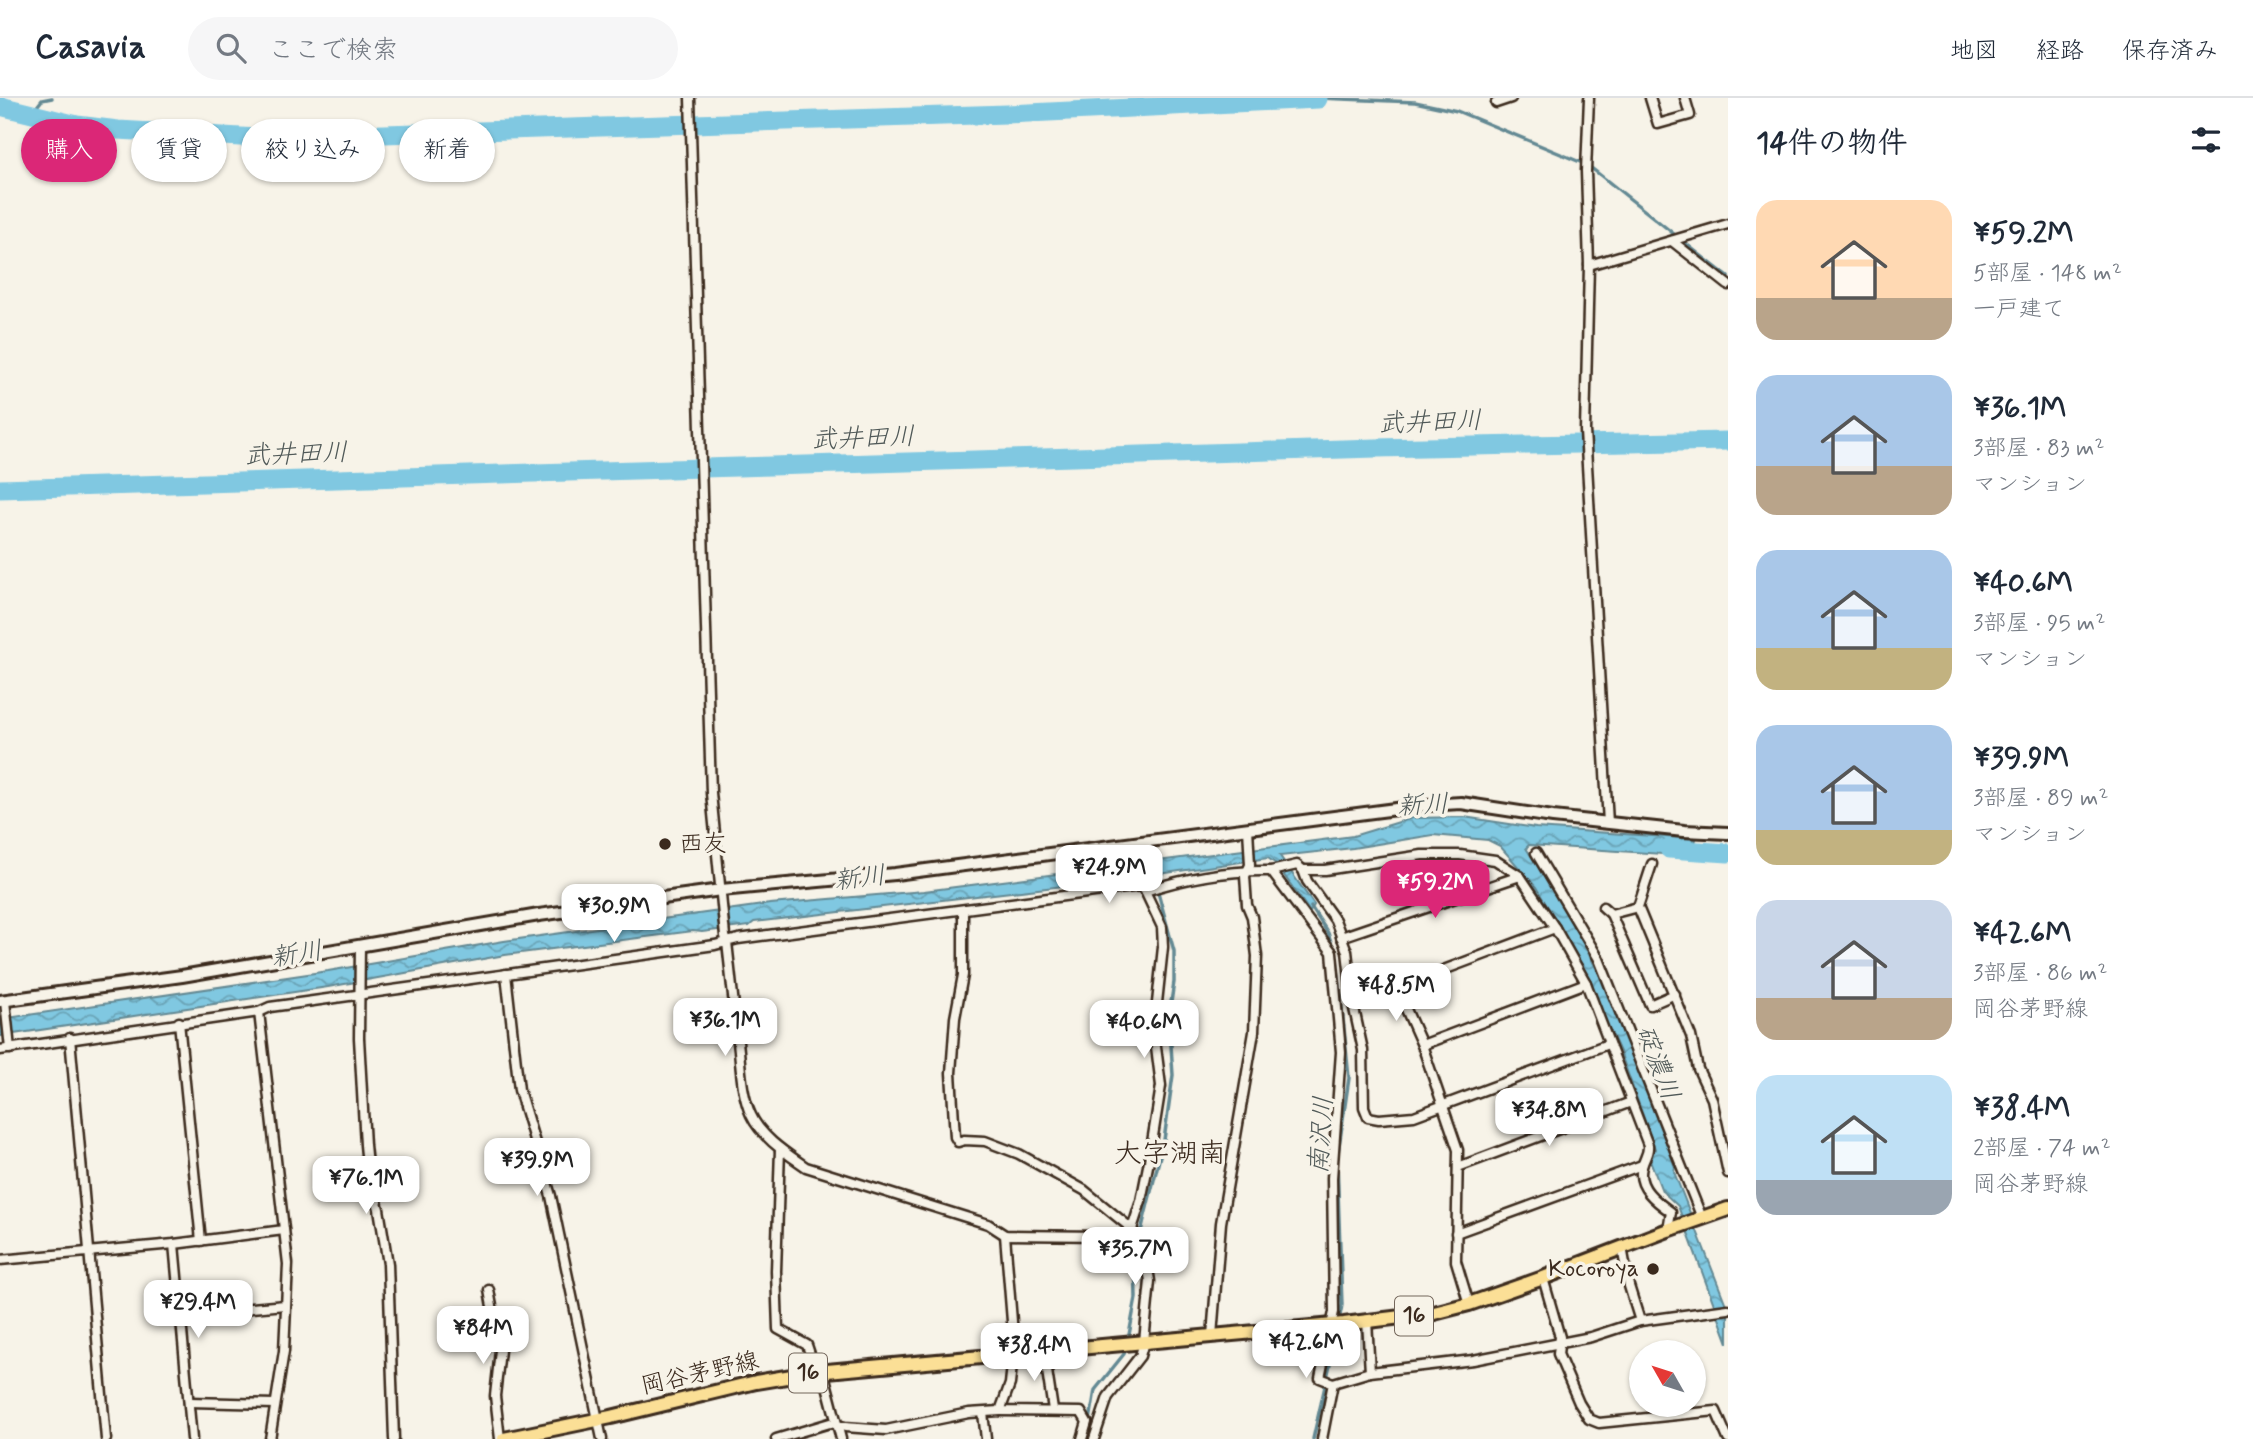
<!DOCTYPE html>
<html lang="ja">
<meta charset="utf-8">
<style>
:root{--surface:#fff;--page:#f6f6f7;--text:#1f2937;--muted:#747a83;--line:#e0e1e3;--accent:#db2777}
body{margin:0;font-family:Mynerve,"Klee One",sans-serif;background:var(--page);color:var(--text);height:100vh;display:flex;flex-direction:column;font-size:26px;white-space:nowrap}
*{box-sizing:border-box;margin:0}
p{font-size:23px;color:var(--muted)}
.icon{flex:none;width:38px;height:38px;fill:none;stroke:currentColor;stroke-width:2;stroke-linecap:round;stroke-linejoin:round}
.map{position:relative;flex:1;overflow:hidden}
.details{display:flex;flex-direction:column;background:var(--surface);width:525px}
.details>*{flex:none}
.guide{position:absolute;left:21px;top:21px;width:665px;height:63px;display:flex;gap:14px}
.needle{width:46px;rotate:309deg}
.fabs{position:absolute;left:1629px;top:1242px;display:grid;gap:14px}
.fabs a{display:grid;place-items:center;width:77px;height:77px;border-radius:50%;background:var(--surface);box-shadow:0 2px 5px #0004;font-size:35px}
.price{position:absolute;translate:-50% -60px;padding:0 16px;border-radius:14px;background:#fff;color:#222;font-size:23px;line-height:46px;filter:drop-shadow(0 2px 4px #0008)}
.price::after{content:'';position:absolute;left:50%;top:42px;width:21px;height:16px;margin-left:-10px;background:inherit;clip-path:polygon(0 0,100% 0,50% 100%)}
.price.selected{background:var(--accent);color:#fff}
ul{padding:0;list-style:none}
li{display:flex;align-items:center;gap:21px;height:175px;padding:0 28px}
li span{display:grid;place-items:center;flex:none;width:196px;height:140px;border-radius:21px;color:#555}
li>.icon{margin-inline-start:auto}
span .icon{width:84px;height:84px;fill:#fffc;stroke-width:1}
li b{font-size:30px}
h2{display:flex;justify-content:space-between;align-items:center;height:84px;padding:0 28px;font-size:30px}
.tag{padding:0 24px;border-radius:32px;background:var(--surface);box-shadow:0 2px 5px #0004;font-size:24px;line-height:63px}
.tag.selected{background:var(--accent);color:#fff}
header{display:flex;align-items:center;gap:42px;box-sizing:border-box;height:98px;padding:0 35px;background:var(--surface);border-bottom:2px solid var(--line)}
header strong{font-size:33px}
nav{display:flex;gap:38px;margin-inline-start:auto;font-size:24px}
.search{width:490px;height:63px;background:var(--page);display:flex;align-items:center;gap:18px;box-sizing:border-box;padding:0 24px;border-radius:38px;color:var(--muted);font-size:26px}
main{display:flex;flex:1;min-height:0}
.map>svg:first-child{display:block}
.water{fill:url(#water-waves);stroke:#648993;stroke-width:2}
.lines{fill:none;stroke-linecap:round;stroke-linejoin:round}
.stream{stroke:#648993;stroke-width:3.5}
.river{stroke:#80c8e1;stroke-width:19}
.minor-casing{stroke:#3b2a1e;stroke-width:13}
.tertiary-casing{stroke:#3b2a1e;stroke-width:16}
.primary-casing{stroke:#3b2a1e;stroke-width:18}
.minor{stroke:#f7f3e8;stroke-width:8}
.tertiary{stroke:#f7f3e8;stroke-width:10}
.primary{stroke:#fbdf96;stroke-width:12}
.poi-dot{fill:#3b2a1e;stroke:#f7f3e8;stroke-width:2.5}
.labels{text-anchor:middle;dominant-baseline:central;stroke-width:7;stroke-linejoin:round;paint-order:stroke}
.shield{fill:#f7f3e8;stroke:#73665b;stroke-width:2}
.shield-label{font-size:23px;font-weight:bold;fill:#3b2a1e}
.poi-label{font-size:24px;fill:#3b2a1e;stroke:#f7f3e8;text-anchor:start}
.street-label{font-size:24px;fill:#3b2a1e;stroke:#f7f3e8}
.water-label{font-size:26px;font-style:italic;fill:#505958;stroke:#f7f3e8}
.quarter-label{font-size:28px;fill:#3b2a1e;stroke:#f7f3e8}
</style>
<header>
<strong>Casavia</strong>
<div class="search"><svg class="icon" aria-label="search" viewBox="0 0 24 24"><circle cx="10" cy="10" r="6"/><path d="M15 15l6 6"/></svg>ここで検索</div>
<nav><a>地図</a><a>経路</a><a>保存済み</a></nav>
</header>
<main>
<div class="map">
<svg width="1728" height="1341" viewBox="0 0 1728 1341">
<defs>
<pattern id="water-waves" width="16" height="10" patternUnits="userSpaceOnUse" patternTransform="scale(1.75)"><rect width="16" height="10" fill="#80c8e1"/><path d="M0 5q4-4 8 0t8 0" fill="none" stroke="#6aa3b6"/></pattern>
</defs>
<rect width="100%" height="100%" fill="#f7f3e8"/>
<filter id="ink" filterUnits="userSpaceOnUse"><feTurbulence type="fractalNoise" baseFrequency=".0143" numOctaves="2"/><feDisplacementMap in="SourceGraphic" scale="14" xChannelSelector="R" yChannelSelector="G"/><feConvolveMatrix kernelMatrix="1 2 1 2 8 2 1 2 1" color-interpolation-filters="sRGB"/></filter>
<g filter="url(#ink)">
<path class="water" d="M 1464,719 L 1536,730 L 1696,741 L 1692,758 L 1529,747 L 1526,750 C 1553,792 1579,835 1601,880 C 1632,940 1652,1006 1675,1069 L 1674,1074 L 1728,1212 L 1728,1245 L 1678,1108 L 1662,1093 L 1650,1062 L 1655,1051 L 1620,954 L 1572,851 L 1536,789 L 1500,748 L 1488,742 L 1433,737 L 1353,750 L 1280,758 L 1314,807 L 1310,814 L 1276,766 L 1268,760 L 1132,780 L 754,824 L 749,828 L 702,834 L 693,833 L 505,857 L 328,889 L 0,938 L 0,921 L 328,873 L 504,843 L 770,806 L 924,793 L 1353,738 L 1412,720 Z"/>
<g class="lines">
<g class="stream">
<path d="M 1318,0 L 1415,4 L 1457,13 L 1580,64"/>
<path d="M 31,16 L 42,2 L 52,0"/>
<path d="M 1590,69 L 1674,136"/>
<path d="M 1686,146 L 1728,179"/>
<path d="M 1311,809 L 1328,835 L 1337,861 L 1349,980 L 1338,1055"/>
<path d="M 1337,1063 L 1342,1207 L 1339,1223"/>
<path d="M 1128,1242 L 1136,1200 L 1135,1157 L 1164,1042 L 1173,977 L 1169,918 L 1174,884 L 1174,853 L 1152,772"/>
<path d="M 1087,1341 L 1095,1292 L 1124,1256 L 1126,1250"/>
<path d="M 1313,1341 L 1338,1231"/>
</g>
<g class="river">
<path d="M 0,8 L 77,27 L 118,32 L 258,40 L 1007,16 L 1318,1"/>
<path d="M 0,391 L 1376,350 L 1728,343"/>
<path d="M 1669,751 L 1728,755"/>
</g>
<g class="minor-casing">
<g id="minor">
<path d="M 1589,0 L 1586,73 L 1589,167 L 1585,333 L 1608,725"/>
<path d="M 1650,0 L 1658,26 L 1690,17 L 1685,0"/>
<path d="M 1496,5 L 1511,0"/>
<path d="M 1672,143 L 1728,187"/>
<path d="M 1589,167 L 1728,126"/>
<path d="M 1536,755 L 1599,861 L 1702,1120"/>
<path d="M 1652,766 L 1638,809 L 1691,938 L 1698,971 L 1712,1001 L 1728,1075"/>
<path d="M 1271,773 L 1297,767 L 1303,772"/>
<path d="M 1145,793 C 1185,780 1229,772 1271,773 L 1332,854 L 1341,954 L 1332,1080 L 1334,1214 L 1320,1280 L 1333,1285 L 1322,1341"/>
<path d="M 1603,809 L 1611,816 L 1638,809"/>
<path d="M 963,812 L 963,877 L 955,920 L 951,975 L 955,1039 L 958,1044 L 964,1042 L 985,1043 L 1019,1056 L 1084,1092 L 1132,1131 L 1145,1152 L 1150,1183 L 1144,1244 L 1140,1258 L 1108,1299 L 1094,1341"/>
<path d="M 1611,816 L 1650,907 L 1675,896"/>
<path d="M 1341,839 L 1520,778"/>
<path d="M 360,847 L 359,940 L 365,1047 L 367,1067 L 379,1111 L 388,1166 L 394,1341"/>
<path d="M 506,876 L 519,992 L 551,1098 L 602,1341"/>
<path d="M 1397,891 L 1422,947 L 1458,1052 L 1456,1163 L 1469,1206"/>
<path d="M 5,903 L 10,951"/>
<path d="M 1353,906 L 1555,830"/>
<path d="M 259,914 L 288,1166 L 284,1253 L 270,1341"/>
<path d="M 179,924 L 201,1143"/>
<path d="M 70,940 L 106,1341"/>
<path d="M 1608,946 L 1414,1018 L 1379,1021 L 1368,1019 L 1364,1009 L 1363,952 L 1353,906 L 1347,853 L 1335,822 L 1307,783 L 1303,772 L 1325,772 L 1422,757 L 1460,757 L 1495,762 L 1520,778 L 1555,830 L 1586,885 L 1648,1047 C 1649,1056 1644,1060 1642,1069 C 1636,1089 1657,1104 1671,1114 L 1668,1132"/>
<path d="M 1422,947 L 1586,885"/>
<path d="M 0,952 L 259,914 L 270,909 L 715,847 L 738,841 L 1140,788 L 1145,793 L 1162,829 L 1163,849 L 1154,933 L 1161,988 L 1149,1063 L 1141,1103 L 1132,1131 L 1132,1143 L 1104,1138 L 1005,1137 L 988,1126 L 806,1069 C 786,1055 761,1039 751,1017 C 742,998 741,973 739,953 C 735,917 731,880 727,844 L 725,838 L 711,695 L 690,0"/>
<path d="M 780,1051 L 776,1173 L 778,1231 L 807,1247 L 816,1274 L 825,1280 L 841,1341"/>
<path d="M 1458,1069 L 1631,1004"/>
<path d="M 1456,1135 L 1642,1067"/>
<path d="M 1005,1137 L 1014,1248 L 1010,1286 L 1000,1313 L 1081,1314 L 1087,1324 L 1082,1341"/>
<path d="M 174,1146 L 192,1341"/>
<path d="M 1622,1149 L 1629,1188 L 1640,1223"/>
<path d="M 0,1162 L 174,1146 L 284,1132"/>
<path d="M 1543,1180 L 1560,1239 L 1558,1256 L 1579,1305 L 1589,1321 L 1599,1325 L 1716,1313 L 1728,1341"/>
<path d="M 489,1192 L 500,1252 L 495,1298 L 500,1341"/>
<path d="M 229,1212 L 285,1207"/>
<path d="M 1367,1223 L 1370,1274 L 1473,1262 L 1591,1239 L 1640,1223 L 1728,1211"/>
<path d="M 1212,1238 L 1221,1125 L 1254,934 L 1257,858 L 1252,819 L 1247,807 L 1245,778 L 1250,767 L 1248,730"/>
<path d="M 1044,1253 L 1053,1312"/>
<path d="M 1333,1285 L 1370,1274"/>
<path d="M 189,1304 L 274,1306"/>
<path d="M 983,1315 L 986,1341"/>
<path d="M 776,1341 L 830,1325 L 845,1329 L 886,1332 L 969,1315 L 1000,1313"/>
</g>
</g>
<g class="tertiary-casing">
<path id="tertiary" d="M 0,903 L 182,878 L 539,817 L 721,792 L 895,776 L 1427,707 L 1461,705 L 1553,719 L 1684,733 L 1728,735"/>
</g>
<g class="primary-casing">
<path id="primary" d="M 504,1341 L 611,1319 L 756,1284 L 816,1274 L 1344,1226 L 1434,1215 L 1469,1206 L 1543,1180 L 1668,1132 L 1728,1111"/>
</g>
<use href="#minor" class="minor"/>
<use href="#tertiary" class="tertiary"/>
<use href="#primary" class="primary"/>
</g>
</g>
<g class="poi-dot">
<circle cx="665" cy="746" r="7"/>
<circle cx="1653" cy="1171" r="7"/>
</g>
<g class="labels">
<g class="shield">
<rect x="1395" y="1198.5" width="38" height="39" rx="5"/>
<rect x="789" y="1255.5" width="38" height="39" rx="5"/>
</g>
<g class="shield-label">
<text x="1414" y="1218">16</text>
<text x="808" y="1275">16</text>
</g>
<g class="poi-label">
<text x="679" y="746">西友</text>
<text x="1639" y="1171" text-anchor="end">Kocoroya</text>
</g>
<g class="street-label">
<text transform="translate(700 1276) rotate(-13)">岡谷茅野線</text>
</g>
<g class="water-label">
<text transform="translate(1430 325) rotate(-2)">武井田川</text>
<text transform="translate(863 341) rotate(-2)">武井田川</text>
<text transform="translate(296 357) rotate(-2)">武井田川</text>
<text transform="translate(1423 708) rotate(-3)">新川</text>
<text transform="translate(860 781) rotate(-7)">新川</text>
<text transform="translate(297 857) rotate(-9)">新川</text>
<text transform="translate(1657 965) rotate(69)">碇濃川</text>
<text transform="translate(1322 1037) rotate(-86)">南沢川</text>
</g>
<g class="quarter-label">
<text x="1170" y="1056">大字湖南</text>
</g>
</g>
</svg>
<div class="fabs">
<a><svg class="needle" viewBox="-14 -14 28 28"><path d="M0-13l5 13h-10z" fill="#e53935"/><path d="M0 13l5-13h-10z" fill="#747a83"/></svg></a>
</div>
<b class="price" style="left:1109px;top:807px">¥24.9M</b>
<b class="price selected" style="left:1435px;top:822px">¥59.2M</b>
<b class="price" style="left:614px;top:846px">¥30.9M</b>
<b class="price" style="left:1396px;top:925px">¥48.5M</b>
<b class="price" style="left:725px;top:960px">¥36.1M</b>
<b class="price" style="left:1144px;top:962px">¥40.6M</b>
<b class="price" style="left:1549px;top:1050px">¥34.8M</b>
<b class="price" style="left:537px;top:1100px">¥39.9M</b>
<b class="price" style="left:366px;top:1118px">¥76.1M</b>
<b class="price" style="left:1135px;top:1189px">¥35.7M</b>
<b class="price" style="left:198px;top:1242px">¥29.4M</b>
<b class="price" style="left:483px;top:1268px">¥84M</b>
<b class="price" style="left:1306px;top:1282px">¥42.6M</b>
<b class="price" style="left:1034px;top:1285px">¥38.4M</b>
<div class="guide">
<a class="tag selected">購入</a>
<a class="tag">賃貸</a>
<a class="tag">絞り込み</a>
<a class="tag">新着</a>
</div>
</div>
<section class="details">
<h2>14件の物件<svg class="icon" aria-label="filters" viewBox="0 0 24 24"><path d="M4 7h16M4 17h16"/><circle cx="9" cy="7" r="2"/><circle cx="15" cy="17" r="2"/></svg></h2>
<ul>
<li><span style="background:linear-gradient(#ffd9b3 70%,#b9a48a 0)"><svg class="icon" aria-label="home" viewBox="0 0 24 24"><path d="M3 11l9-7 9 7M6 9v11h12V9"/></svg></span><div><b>¥59.2M</b><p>5部屋 · 148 m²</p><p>一戸建て</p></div></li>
<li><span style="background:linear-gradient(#a9c7e8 65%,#b9a48a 0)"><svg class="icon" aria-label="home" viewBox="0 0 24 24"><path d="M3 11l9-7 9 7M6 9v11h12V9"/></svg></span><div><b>¥36.1M</b><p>3部屋 · 83 m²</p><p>マンション</p></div></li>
<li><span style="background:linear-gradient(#a9c7e8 70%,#c2b280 0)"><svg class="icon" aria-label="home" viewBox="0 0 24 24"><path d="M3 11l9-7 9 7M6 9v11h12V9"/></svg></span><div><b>¥40.6M</b><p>3部屋 · 95 m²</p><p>マンション</p></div></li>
<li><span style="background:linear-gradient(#a9c7e8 75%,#c2b280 0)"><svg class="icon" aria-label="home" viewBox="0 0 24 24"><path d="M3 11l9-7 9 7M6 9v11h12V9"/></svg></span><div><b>¥39.9M</b><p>3部屋 · 89 m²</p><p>マンション</p></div></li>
<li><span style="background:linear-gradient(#c9d6e8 70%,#b9a48a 0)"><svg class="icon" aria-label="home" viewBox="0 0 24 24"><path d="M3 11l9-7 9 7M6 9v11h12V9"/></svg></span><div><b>¥42.6M</b><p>3部屋 · 86 m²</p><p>岡谷茅野線</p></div></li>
<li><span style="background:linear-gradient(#bfe0f5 75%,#9aa5b1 0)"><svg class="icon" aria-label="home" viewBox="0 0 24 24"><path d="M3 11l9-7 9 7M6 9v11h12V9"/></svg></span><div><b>¥38.4M</b><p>2部屋 · 74 m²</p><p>岡谷茅野線</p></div></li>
</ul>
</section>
</main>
